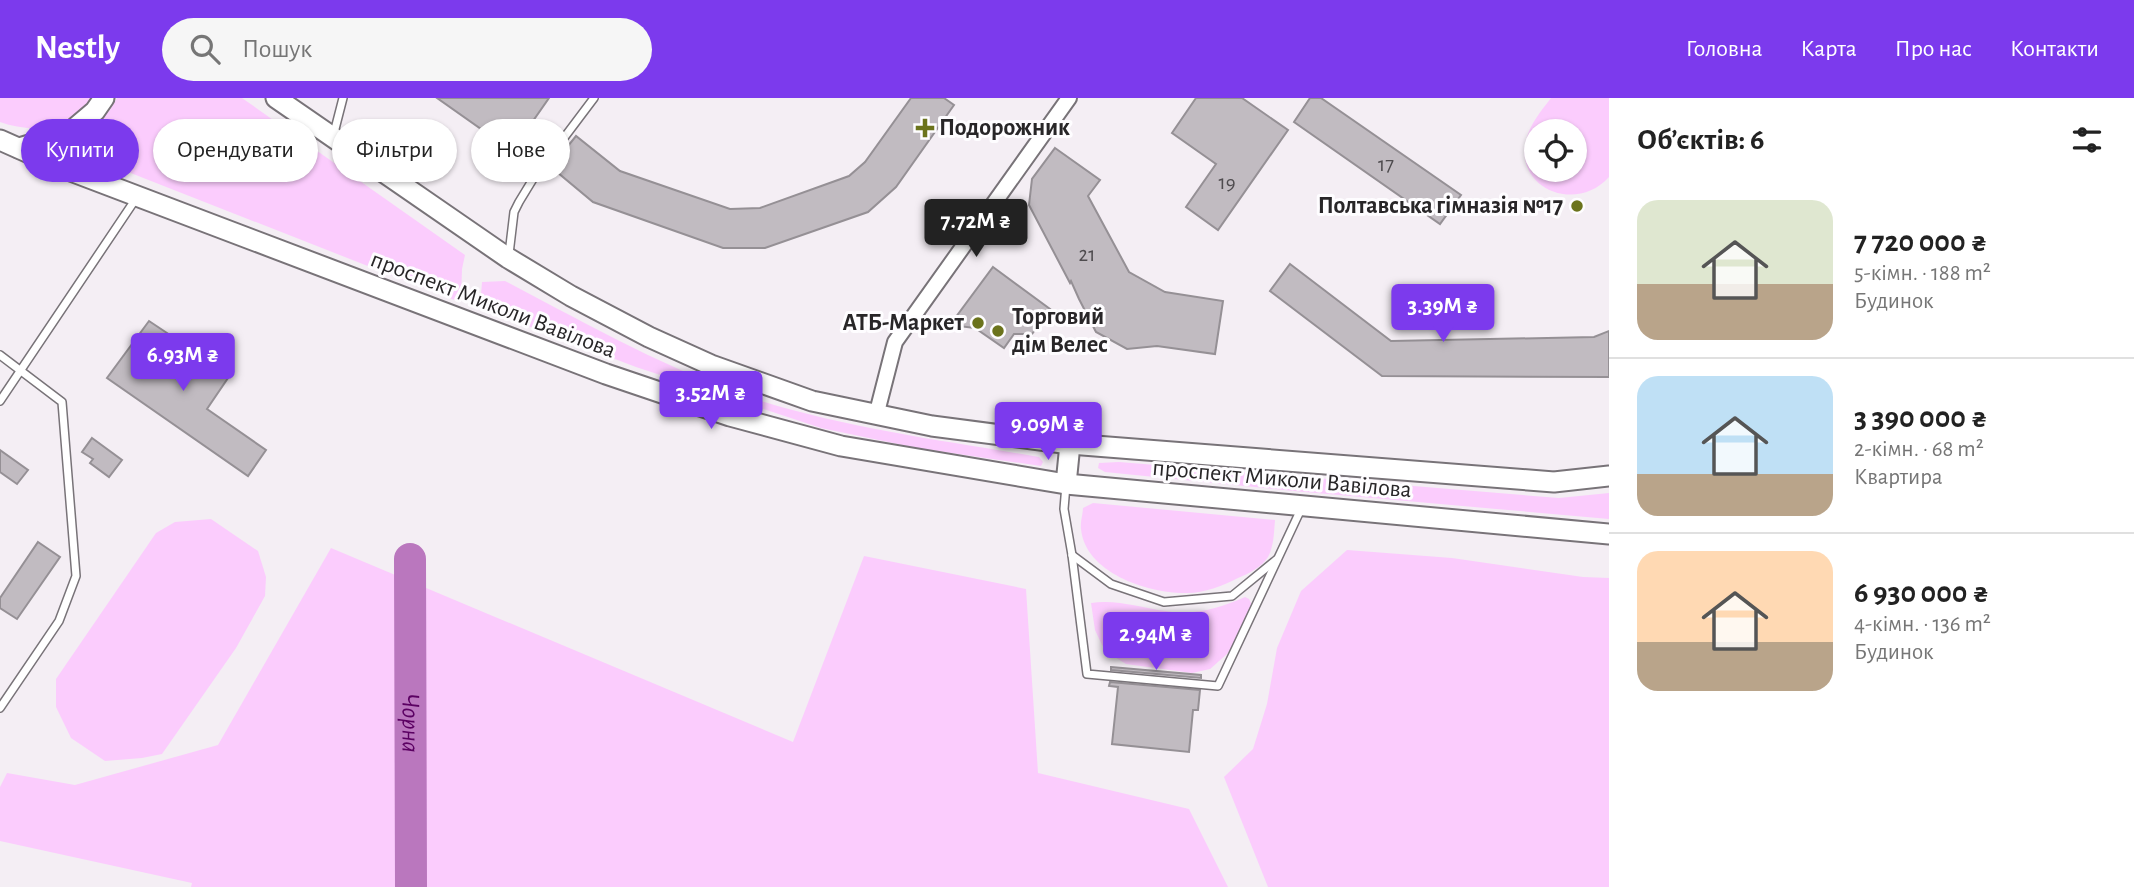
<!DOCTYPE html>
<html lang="uk">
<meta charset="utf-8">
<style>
:root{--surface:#fff;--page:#f6f6f6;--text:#222;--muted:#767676;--line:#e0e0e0;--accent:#7c3aed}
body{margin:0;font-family:"Alegreya Sans",sans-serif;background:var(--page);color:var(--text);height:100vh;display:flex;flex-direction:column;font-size:26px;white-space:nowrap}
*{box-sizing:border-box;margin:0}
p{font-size:23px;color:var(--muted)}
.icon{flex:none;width:38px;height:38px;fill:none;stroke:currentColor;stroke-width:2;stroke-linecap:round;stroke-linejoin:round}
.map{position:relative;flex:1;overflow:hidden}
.side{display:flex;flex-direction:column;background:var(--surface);width:525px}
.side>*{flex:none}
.guide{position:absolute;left:21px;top:21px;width:665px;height:63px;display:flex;gap:14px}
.tools{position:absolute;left:1524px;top:21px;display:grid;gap:14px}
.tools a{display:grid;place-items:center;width:63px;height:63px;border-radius:50%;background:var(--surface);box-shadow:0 2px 5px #0004;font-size:35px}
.price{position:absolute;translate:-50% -60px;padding:0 16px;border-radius:7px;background:var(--accent);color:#fff;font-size:23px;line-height:46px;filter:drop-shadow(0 2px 4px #0008)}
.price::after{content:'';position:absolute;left:50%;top:42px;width:21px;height:16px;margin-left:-10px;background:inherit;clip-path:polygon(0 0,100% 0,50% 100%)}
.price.active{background:#222;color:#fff}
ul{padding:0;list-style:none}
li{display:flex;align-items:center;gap:21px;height:175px;padding:0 28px}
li+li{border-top:2px solid var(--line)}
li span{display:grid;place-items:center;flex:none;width:196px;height:140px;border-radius:21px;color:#555}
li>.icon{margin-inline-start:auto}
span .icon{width:84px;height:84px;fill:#fffc;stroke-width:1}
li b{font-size:30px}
h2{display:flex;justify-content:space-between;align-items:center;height:84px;padding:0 28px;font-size:30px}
.chip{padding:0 24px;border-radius:32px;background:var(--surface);box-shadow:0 2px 5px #0004;font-size:24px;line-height:63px}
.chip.active{background:var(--accent);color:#fff}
header{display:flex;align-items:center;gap:42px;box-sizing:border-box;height:98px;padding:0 35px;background:var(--accent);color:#fff}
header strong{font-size:33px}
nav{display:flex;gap:38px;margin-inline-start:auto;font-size:24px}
.search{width:490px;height:63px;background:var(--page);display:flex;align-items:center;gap:18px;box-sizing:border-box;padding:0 24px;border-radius:38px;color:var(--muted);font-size:26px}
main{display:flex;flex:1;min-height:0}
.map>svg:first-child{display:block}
.green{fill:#fbccfd;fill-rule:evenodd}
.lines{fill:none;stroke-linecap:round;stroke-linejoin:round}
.river{stroke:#ba77be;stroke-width:32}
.building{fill:#c1bbc1;stroke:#959095;stroke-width:2}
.service-casing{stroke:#787378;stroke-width:10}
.minor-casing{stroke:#787378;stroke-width:18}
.secondary-casing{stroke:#787378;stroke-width:23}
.service{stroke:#fff;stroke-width:7}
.minor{stroke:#fff;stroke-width:14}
.secondary{stroke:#fff;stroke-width:19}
.poi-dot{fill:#6b731c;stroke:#fefdff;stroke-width:2.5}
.labels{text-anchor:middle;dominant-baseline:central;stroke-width:6;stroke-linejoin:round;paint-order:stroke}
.number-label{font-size:21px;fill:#4e4b4e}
.poi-label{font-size:24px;font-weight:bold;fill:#282628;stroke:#fefdff;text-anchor:start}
.street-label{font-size:24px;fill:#282628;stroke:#fefdff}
.water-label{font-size:26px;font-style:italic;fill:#5b0162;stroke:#fefdff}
</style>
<header>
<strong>Nestly</strong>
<div class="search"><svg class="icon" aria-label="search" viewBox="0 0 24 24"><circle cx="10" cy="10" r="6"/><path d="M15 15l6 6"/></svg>Пошук</div>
<nav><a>Головна</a><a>Карта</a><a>Про нас</a><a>Контакти</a></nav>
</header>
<main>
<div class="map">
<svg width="1609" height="789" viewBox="0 0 1609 789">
<rect width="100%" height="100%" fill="#f4eef4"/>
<g class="green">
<path d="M 0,0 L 92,0 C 69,32 34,36 0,24 Z"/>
<path d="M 117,0 L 242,0 L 465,157 L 462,171 L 461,201 L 457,203 L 90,59 L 82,50 L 81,40 L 110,12 Z"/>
<path d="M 1551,0 L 1609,0 L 1609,79 C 1576,116 1514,90 1526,42 C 1530,26 1541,13 1551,0 ZM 1536,33 L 1575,33 L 1575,72 L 1536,72 Z"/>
<path d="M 505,183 C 589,227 671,274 761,303 C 851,331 946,343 1039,359 L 1043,364 L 1041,368 L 917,350 L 821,330 L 636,269 L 480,210 L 482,184 Z"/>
<path d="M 1119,364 L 1559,400 L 1609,395 L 1609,421 L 1294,393 L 1105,374 L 1098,370 L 1099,365 Z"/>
<path d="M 1093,405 L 1275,422 C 1274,434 1274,448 1268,459 C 1262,469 1248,476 1238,480 C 1222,488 1205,495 1187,495 C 1149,496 1085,475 1081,431 C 1080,424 1083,416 1083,410 Z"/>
<path d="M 211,421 L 258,453 L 266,479 L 265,498 L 236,550 L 162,656 L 142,660 L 105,663 L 71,640 L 56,609 L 56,581 L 156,435 L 175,424 Z"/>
<path d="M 331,450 L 793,644 L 864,458 L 1026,491 L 1038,675 L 1189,711 L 1228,789 L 191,789 L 192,785 L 0,743 L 0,689 L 7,675 L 75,687 L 218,647 Z"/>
<path d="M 1347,452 L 1452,460 L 1583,479 L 1609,480 L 1609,789 L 1268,789 L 1224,679 L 1253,651 L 1267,606 L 1277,550 L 1301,493 Z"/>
<path d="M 1245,499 L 1249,501 L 1252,507 L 1238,540 L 1227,556 L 1210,571 L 1192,575 L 1126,566 L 1113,558 L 1102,547 L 1095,532 L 1091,505 C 1117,501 1141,510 1166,513 C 1194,518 1220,510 1245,499 Z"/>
</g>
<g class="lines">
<path class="river" id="s1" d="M 410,461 L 411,789"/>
</g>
<g class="building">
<path d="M 437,0 L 549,0 L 512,53 Z"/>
<path d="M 911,0 L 944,0 L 954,7 L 896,89 L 868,114 L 765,150 L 723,150 L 593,104 L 551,69 L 576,38 L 620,73 L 730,111 L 760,110 L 849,78 L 865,64 Z"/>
<path d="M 1196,0 L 1242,0 L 1288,32 L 1218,132 L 1186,109 L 1216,66 L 1172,35 Z"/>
<path d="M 1310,0 L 1321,0 L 1461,97 L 1440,126 L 1294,24 Z"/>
<path d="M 1055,50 L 1100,82 L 1088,98 L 1129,174 L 1165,194 L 1223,203 L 1215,256 L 1157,248 L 1127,251 L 1096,234 L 1079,201 L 1071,183 L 1070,185 L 1029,107 L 1032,81 Z"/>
<path d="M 1290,166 L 1391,243 L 1594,239 L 1609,233 L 1609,279 L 1382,278 L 1270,193 Z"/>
<path d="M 993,169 L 1050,211 L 1032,236 L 1014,236 L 1004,250 L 975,230 L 950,227 Z"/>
<path d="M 149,223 L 230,277 L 207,311 L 266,352 L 248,378 L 107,280 Z"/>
<path d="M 92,340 L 122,362 L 109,379 L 90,365 L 93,361 L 82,354 Z"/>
<path d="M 0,352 L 28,372 L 17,386 L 0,374 Z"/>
<path d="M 38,444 L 60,459 L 17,521 L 0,510 L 0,500 Z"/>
<path d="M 1111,569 L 1201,577 L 1201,580 L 1111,572 Z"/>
<path d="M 1110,584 L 1200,592 L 1198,612 L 1193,612 L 1189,654 L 1112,646 L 1118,589 L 1109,588 Z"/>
</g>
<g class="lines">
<g class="service-casing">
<g id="service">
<path d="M 334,35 L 343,0"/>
<path d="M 509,156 L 514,114 L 519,104 L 533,81 L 594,0"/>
<path d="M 0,257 L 62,304 L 76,478 L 59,523 L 0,610"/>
<path d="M 0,303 L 137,99"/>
<path d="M 1066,387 L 1064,411 L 1072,457 L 1087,576 L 1218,588 L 1302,409"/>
<path d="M 1072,457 L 1111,486 L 1164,504 L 1232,498 L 1276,462"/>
</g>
</g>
<g class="minor-casing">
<path id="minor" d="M 876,318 L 895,244 L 1069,0"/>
</g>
<g class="secondary-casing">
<g id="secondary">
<path d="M 276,0 L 508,160 L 571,198 L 649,239 L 711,267 L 812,303 L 932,328 L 1070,346 L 1554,384 L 1609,378"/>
<path d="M 0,42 L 63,70 L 606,276 L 730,318 L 841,348 L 1066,386 L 1609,436"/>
<path d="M 19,50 L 69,35 L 95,13 L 104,0"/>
<path d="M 1066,386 L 1070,346"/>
</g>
</g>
<use href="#service" class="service"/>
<use href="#minor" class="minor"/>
<use href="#secondary" class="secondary"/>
</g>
<g class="poi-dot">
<path d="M921.5 19.5h7v7h7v7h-7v7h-7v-7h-7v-7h7z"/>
<circle cx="1577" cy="108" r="7"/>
<circle cx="978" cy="225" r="7"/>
<circle cx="998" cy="233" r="7"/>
</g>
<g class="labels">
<g class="number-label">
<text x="1386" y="66">17</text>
<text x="1227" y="84">19</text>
<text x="1087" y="156">21</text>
</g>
<g class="poi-label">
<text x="939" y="30">Подорожник</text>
<text x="1563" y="108" text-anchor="end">Полтавська гімназія №17</text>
<text x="1012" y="219">Торговий<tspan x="1012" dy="28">дім Велес</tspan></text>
<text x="964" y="225" text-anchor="end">АТБ-Маркет</text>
</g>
<g class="street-label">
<text transform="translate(493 207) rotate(21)">проспект Миколи Вавілова</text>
<text transform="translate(1282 381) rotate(5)">проспект Миколи Вавілова</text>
</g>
<g class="water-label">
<text stroke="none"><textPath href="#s1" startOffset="164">Чорна</textPath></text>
</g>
</g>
</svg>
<div class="tools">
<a><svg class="icon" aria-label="locate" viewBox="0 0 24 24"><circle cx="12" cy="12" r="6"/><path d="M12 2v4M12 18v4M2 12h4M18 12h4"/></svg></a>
</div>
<b class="price active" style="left:976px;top:161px">7.72M ₴</b>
<b class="price" style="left:1443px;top:246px">3.39M ₴</b>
<b class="price" style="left:183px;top:295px">6.93M ₴</b>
<b class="price" style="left:711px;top:333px">3.52M ₴</b>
<b class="price" style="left:1048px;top:364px">9.09M ₴</b>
<b class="price" style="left:1156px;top:574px">2.94M ₴</b>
<div class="guide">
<a class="chip active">Купити</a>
<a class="chip">Орендувати</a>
<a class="chip">Фільтри</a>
<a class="chip">Нове</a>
</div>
</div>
<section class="side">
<h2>Об’єктів: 6<svg class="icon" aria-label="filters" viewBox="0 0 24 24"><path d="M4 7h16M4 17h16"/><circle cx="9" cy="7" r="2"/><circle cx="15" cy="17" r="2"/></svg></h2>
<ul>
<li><span style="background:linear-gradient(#dfe7d0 60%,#b9a48a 0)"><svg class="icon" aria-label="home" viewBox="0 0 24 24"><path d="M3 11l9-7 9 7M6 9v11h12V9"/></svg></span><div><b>7 720 000 ₴</b><p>5-кімн. · 188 m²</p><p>Будинок</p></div></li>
<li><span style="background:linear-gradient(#bfe0f5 70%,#b9a48a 0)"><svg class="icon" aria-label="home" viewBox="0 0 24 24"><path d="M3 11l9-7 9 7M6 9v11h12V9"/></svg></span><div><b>3 390 000 ₴</b><p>2-кімн. · 68 m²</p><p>Квартира</p></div></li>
<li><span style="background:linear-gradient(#ffd9b3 65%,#b9a48a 0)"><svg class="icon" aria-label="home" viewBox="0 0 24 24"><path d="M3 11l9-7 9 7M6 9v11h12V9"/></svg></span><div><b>6 930 000 ₴</b><p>4-кімн. · 136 m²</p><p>Будинок</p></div></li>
</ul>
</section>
</main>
